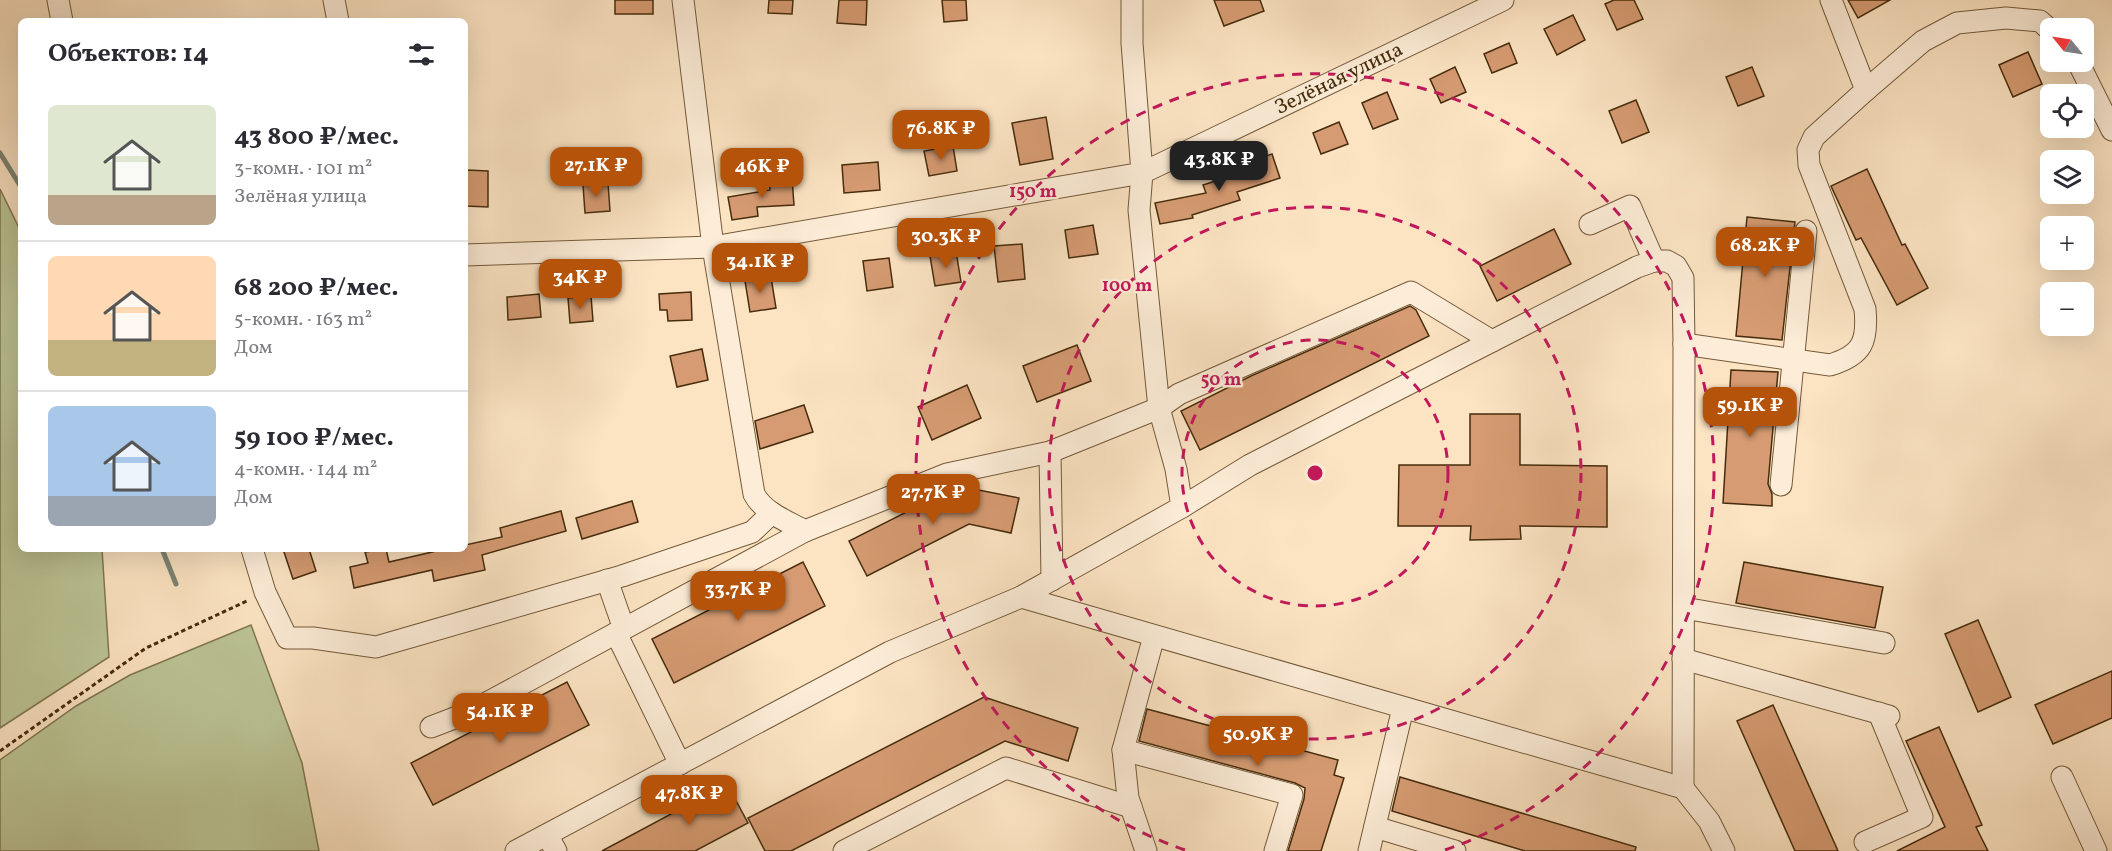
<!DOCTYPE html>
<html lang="ru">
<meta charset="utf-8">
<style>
:root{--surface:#fff;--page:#f2f2f3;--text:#2b2b33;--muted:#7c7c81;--line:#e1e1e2;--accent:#b45309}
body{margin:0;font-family:Vollkorn,serif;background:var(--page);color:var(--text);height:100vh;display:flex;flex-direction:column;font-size:22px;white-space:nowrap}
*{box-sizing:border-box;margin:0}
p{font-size:20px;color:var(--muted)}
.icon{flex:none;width:33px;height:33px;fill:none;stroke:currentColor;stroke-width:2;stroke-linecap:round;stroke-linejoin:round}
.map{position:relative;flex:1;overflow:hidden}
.sheet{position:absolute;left:18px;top:18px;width:450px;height:534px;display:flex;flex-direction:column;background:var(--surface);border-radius:9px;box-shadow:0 6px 24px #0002}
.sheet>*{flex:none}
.needle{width:39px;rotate:300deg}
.controls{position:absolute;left:2040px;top:18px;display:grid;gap:12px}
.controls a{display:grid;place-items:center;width:54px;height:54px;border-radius:9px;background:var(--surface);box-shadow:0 6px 24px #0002;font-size:30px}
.price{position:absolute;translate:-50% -51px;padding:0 14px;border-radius:12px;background:var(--accent);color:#fff;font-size:20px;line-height:39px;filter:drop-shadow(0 2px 3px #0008)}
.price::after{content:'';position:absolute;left:50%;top:36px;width:18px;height:14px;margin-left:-9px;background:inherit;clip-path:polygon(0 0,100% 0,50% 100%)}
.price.current{background:#222;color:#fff}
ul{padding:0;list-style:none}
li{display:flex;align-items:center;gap:18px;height:150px;padding:0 30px}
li+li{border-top:2px solid var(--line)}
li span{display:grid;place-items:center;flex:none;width:168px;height:120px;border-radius:9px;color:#555}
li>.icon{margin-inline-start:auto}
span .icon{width:72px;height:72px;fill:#fffc;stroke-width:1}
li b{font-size:26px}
h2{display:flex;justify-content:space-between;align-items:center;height:72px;padding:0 30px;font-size:26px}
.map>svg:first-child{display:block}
.green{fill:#bcc596;stroke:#817852;stroke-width:1.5}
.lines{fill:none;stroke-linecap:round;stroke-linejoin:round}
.stream{stroke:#7c8475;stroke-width:5}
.building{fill:#d69b72;stroke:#462c0d;stroke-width:1.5}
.minor-casing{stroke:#745a3a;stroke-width:23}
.path{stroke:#462c0d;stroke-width:3;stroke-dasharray:4.5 3;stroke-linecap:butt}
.minor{stroke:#fdedd8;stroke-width:21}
.ring{fill:none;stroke:#c2185b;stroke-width:3;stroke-dasharray:10 8}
.labels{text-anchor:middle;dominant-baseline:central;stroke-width:5;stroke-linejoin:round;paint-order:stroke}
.street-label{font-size:21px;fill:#462c0d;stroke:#fdedd8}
.centre{fill:#c2185b;stroke:#fdedd8;stroke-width:3}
.ring-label{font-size:18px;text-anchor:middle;font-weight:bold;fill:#c2185b;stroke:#fdedd8;stroke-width:5;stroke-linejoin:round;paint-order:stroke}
</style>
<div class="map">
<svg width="2112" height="851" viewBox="0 0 2112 851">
<rect width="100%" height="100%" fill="#fce4c3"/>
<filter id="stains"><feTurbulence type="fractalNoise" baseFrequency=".00333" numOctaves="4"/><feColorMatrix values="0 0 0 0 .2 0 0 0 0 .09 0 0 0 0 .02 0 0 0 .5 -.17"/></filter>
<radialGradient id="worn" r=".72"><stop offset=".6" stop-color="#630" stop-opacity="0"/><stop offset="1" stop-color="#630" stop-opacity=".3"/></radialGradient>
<g class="green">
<path d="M 0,189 L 21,232 L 21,549 L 102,549 L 109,657 L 0,728 Z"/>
<path d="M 251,625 L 302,763 L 319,851 L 0,851 L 0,760 L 76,706 L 130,675 Z"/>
</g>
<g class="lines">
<g class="stream">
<path d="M 0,153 L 21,187"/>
<path d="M 162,549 L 176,584"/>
</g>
</g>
<g class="building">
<rect x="615" y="0" width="38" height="14"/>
<path d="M 769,0 L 793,0 L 792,14 L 768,13 Z"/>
<path d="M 839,0 L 867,0 L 866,25 L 837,23 Z"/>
<path d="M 942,0 L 966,0 L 967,20 L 944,22 Z"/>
<path d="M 1214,0 L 1260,0 L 1264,11 L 1224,26 Z"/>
<path d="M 1614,0 L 1634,0 L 1643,19 L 1617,30 L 1605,4 Z"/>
<path d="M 1848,0 L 1890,0 L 1858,18 Z"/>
<path d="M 1573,15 L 1585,40 L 1557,55 L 1544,29 Z"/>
<path d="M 1509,43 L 1517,63 L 1492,73 L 1484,54 Z"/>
<path d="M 2028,52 L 2042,84 L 2013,97 L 1999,65 Z"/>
<path d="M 1455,67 L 1466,92 L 1441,103 L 1430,79 Z"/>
<path d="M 1752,67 L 1764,96 L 1738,106 L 1726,77 Z"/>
<path d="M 1387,92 L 1398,119 L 1373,129 L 1362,103 Z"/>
<path d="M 1636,100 L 1649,132 L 1622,143 L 1609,111 Z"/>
<path d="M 1046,117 L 1053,159 L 1020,165 L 1012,123 Z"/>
<path d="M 1339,122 L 1348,144 L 1321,154 L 1313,133 Z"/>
<path d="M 953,146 L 957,171 L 929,176 L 924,151 Z"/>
<path d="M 1272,154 L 1280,178 L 1237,192 L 1240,200 L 1192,215 L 1193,218 L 1160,224 L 1155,203 L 1206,193 L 1203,185 L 1247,171 L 1245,163 Z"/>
<path d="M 878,162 L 880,190 L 844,193 L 842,165 Z"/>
<path d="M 1867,169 L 1902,245 L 1905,244 L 1928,288 L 1897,305 L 1861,238 L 1856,240 L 1831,186 Z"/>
<path d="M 467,170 L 488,171 L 488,207 L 466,206 Z"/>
<path d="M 792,178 L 794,205 L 757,207 L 758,216 L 732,220 L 728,197 L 770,190 L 769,180 Z"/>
<path d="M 608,183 L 610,211 L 585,213 L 583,185 Z"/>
<path d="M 1747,217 L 1795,222 L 1782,340 L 1736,336 Z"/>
<path d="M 1093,225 L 1098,254 L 1069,258 L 1065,230 Z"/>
<path d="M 1554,229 L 1571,264 L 1497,301 L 1480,266 Z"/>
<path d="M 1022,244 L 1025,279 L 998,282 L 994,246 Z"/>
<path d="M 956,251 L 961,282 L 935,286 L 930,256 Z"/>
<path d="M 889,258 L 893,287 L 867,291 L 863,261 Z"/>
<path d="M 771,277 L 776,308 L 750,312 L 745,281 Z"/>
<path d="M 691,292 L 692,320 L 668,321 L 667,310 L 660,310 L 659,294 Z"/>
<path d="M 539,294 L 541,317 L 508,320 L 507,297 Z"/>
<path d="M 591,296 L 593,321 L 570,323 L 568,298 Z"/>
<path d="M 1410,306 L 1416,310 L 1429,336 L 1200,450 L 1181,411 L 1251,376 Z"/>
<path d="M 1077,345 L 1091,381 L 1037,402 L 1023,366 Z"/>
<path d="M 702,349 L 708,380 L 677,387 L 670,356 Z"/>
<path d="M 1731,370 L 1778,372 L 1768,484 L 1772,494 L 1772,506 L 1723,503 Z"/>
<path d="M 967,385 L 981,418 L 932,440 L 918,407 Z"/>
<path d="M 804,405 L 813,432 L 760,449 L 755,421 Z"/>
<path d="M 1470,414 L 1520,414 L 1520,465 L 1607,466 L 1607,527 L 1520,526 L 1521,539 L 1470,540 L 1471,526 L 1398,526 L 1399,465 L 1470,465 Z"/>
<path d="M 958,486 L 1019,498 L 1011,533 L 969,524 L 867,576 L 849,541 Z"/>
<path d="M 632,501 L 638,522 L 582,539 L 576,518 Z"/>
<path d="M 561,511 L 566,531 L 482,555 L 485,570 L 434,581 L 432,570 L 354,588 L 350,567 L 368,563 L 365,552 L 386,549 L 389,562 L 445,549 L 465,549 L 465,545 L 502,537 L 500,528 Z"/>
<path d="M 283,549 L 309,549 L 316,571 L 293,579 Z"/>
<path d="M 803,562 L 825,606 L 674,683 L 652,639 Z"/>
<path d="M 1744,562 L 1883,587 L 1875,628 L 1736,603 Z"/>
<path d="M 1978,620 L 2011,697 L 1978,712 L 1945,634 Z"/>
<path d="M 2112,671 L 2112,718 L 2053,744 L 2035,705 Z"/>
<path d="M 567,682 L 589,725 L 433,805 L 411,763 Z"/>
<path d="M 984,697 L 1078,728 L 1068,761 L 1005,741 L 791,851 L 765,851 L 748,818 Z"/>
<path d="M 1773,705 L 1838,851 L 1795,851 L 1737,721 Z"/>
<path d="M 1147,709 L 1338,760 L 1334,775 L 1344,778 L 1321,851 L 1288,851 L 1304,799 L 1305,788 L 1295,783 L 1139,741 Z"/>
<path d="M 1939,727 L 1982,825 L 1976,827 L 1988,851 L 1897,851 L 1945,827 L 1906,741 Z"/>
<path d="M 1400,777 L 1636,847 L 1635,851 L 1525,851 L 1392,811 Z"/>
<path d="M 727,784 L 748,823 L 695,851 L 602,851 Z"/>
</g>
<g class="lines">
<g class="minor-casing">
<g id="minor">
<path d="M 58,0 L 62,21"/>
<path d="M 334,0 L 338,21"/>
<path d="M 683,0 L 713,247 L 754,494 C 764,513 787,521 805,531 L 947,474 L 1050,452 L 1159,408 L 1179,394 L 1411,292 L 1492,341"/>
<path d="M 2078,62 L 2112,130"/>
<path d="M 1866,90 L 1923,41 L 1957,23 L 2006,18 L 2040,21 L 2050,30"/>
<path d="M 1590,224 L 1630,206 L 1654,261"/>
<path d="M 465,255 L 713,247 L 1142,173 L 1503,0"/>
<path d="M 1684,344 L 1830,365 C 1863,355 1868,341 1865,309 L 1809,165 L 1808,150 L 1814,137 L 1866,90 L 1831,0"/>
<path d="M 1050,452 L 1052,580"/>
<path d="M 1781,485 L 1806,231"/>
<path d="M 1182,507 L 1250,465 L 1637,267 L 1654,261 L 1667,261 L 1676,266 L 1683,278 L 1684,344 L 1683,788"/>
<path d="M 252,549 L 265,592 L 287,638 L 313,638 L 376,647 L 622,576 L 752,532 L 772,513"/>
<path d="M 607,580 L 624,629"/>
<path d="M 1021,597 L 1182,507 L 1176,469 L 1159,408 L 1139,210 L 1142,173 L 1132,43 L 1132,0"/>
<path d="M 1684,608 L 1884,643"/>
<path d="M 616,633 L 680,764"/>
<path d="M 1683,659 L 1889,716"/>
<path d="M 431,727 L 470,712 L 805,531"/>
<path d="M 1123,750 L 1292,795 L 1275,851"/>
<path d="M 2062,777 L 2096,851"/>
<path d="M 1375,827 L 1455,851"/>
<path d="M 547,835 L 556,851"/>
<path d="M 1865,842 L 1922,817 L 1879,713"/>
<path d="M 516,851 L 890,652 L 1021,597 L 1683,788 L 1709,821 L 1724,851"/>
<path d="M 844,851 L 1006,768 L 1131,807"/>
<path d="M 1146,851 L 1128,798 L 1123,750 L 1154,636"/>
<path d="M 1369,851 L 1403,708"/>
</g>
</g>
<path class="path" d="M 0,751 L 146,648 L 249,600"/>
<use href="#minor" class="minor"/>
</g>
<g class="ring">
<circle cx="1315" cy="473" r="133"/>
<circle cx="1315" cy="473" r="266"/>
<path d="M1185 850A399 399 0 1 1 1445 850"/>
</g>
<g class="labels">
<g class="street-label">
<text transform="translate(1339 79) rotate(-26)">Зелёная улица</text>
</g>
</g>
<circle cx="1315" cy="473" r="9" class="centre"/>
<g class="ring-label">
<text x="1033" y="197">150 m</text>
<text x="1127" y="291">100 m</text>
<text x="1221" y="385">50 m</text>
</g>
<rect width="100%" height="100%" filter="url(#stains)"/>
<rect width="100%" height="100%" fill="url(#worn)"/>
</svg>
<div class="controls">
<a><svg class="needle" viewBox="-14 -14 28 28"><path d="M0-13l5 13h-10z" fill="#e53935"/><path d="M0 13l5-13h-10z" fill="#7c7c81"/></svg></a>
<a><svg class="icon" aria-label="locate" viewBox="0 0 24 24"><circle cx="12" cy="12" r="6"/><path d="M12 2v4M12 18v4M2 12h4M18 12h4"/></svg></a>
<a><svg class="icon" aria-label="layers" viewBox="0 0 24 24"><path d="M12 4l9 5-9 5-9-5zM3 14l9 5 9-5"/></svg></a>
<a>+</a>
<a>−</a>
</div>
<b class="price" style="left:941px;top:161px">76.8K ₽</b>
<b class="price current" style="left:1219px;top:192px">43.8K ₽</b>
<b class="price" style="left:596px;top:198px">27.1K ₽</b>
<b class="price" style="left:762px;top:199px">46K ₽</b>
<b class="price" style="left:946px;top:269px">30.3K ₽</b>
<b class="price" style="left:1765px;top:278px">68.2K ₽</b>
<b class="price" style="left:760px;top:294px">34.1K ₽</b>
<b class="price" style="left:580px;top:310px">34K ₽</b>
<b class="price" style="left:1750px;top:438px">59.1K ₽</b>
<b class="price" style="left:933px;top:525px">27.7K ₽</b>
<b class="price" style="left:738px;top:622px">33.7K ₽</b>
<b class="price" style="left:500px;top:744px">54.1K ₽</b>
<b class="price" style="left:1258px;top:767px">50.9K ₽</b>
<b class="price" style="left:689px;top:826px">47.8K ₽</b>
<section class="sheet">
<h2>Объектов: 14<svg class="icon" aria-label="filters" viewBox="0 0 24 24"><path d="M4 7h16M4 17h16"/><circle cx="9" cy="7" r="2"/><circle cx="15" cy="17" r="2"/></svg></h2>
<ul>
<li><span style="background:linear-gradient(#dfe7d0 75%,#b9a48a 0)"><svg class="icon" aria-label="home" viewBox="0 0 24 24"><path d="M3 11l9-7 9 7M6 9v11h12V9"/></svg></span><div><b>43 800 ₽/мес.</b><p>3-комн. · 101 m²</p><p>Зелёная улица</p></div></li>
<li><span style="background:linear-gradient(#ffd9b3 70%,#c2b280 0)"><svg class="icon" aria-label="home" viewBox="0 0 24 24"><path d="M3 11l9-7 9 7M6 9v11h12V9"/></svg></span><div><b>68 200 ₽/мес.</b><p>5-комн. · 163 m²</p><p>Дом</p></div></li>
<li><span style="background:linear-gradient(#a9c7e8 75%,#9aa5b1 0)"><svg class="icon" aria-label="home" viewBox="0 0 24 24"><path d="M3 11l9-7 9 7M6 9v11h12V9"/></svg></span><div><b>59 100 ₽/мес.</b><p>4-комн. · 144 m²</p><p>Дом</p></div></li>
</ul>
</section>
</div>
